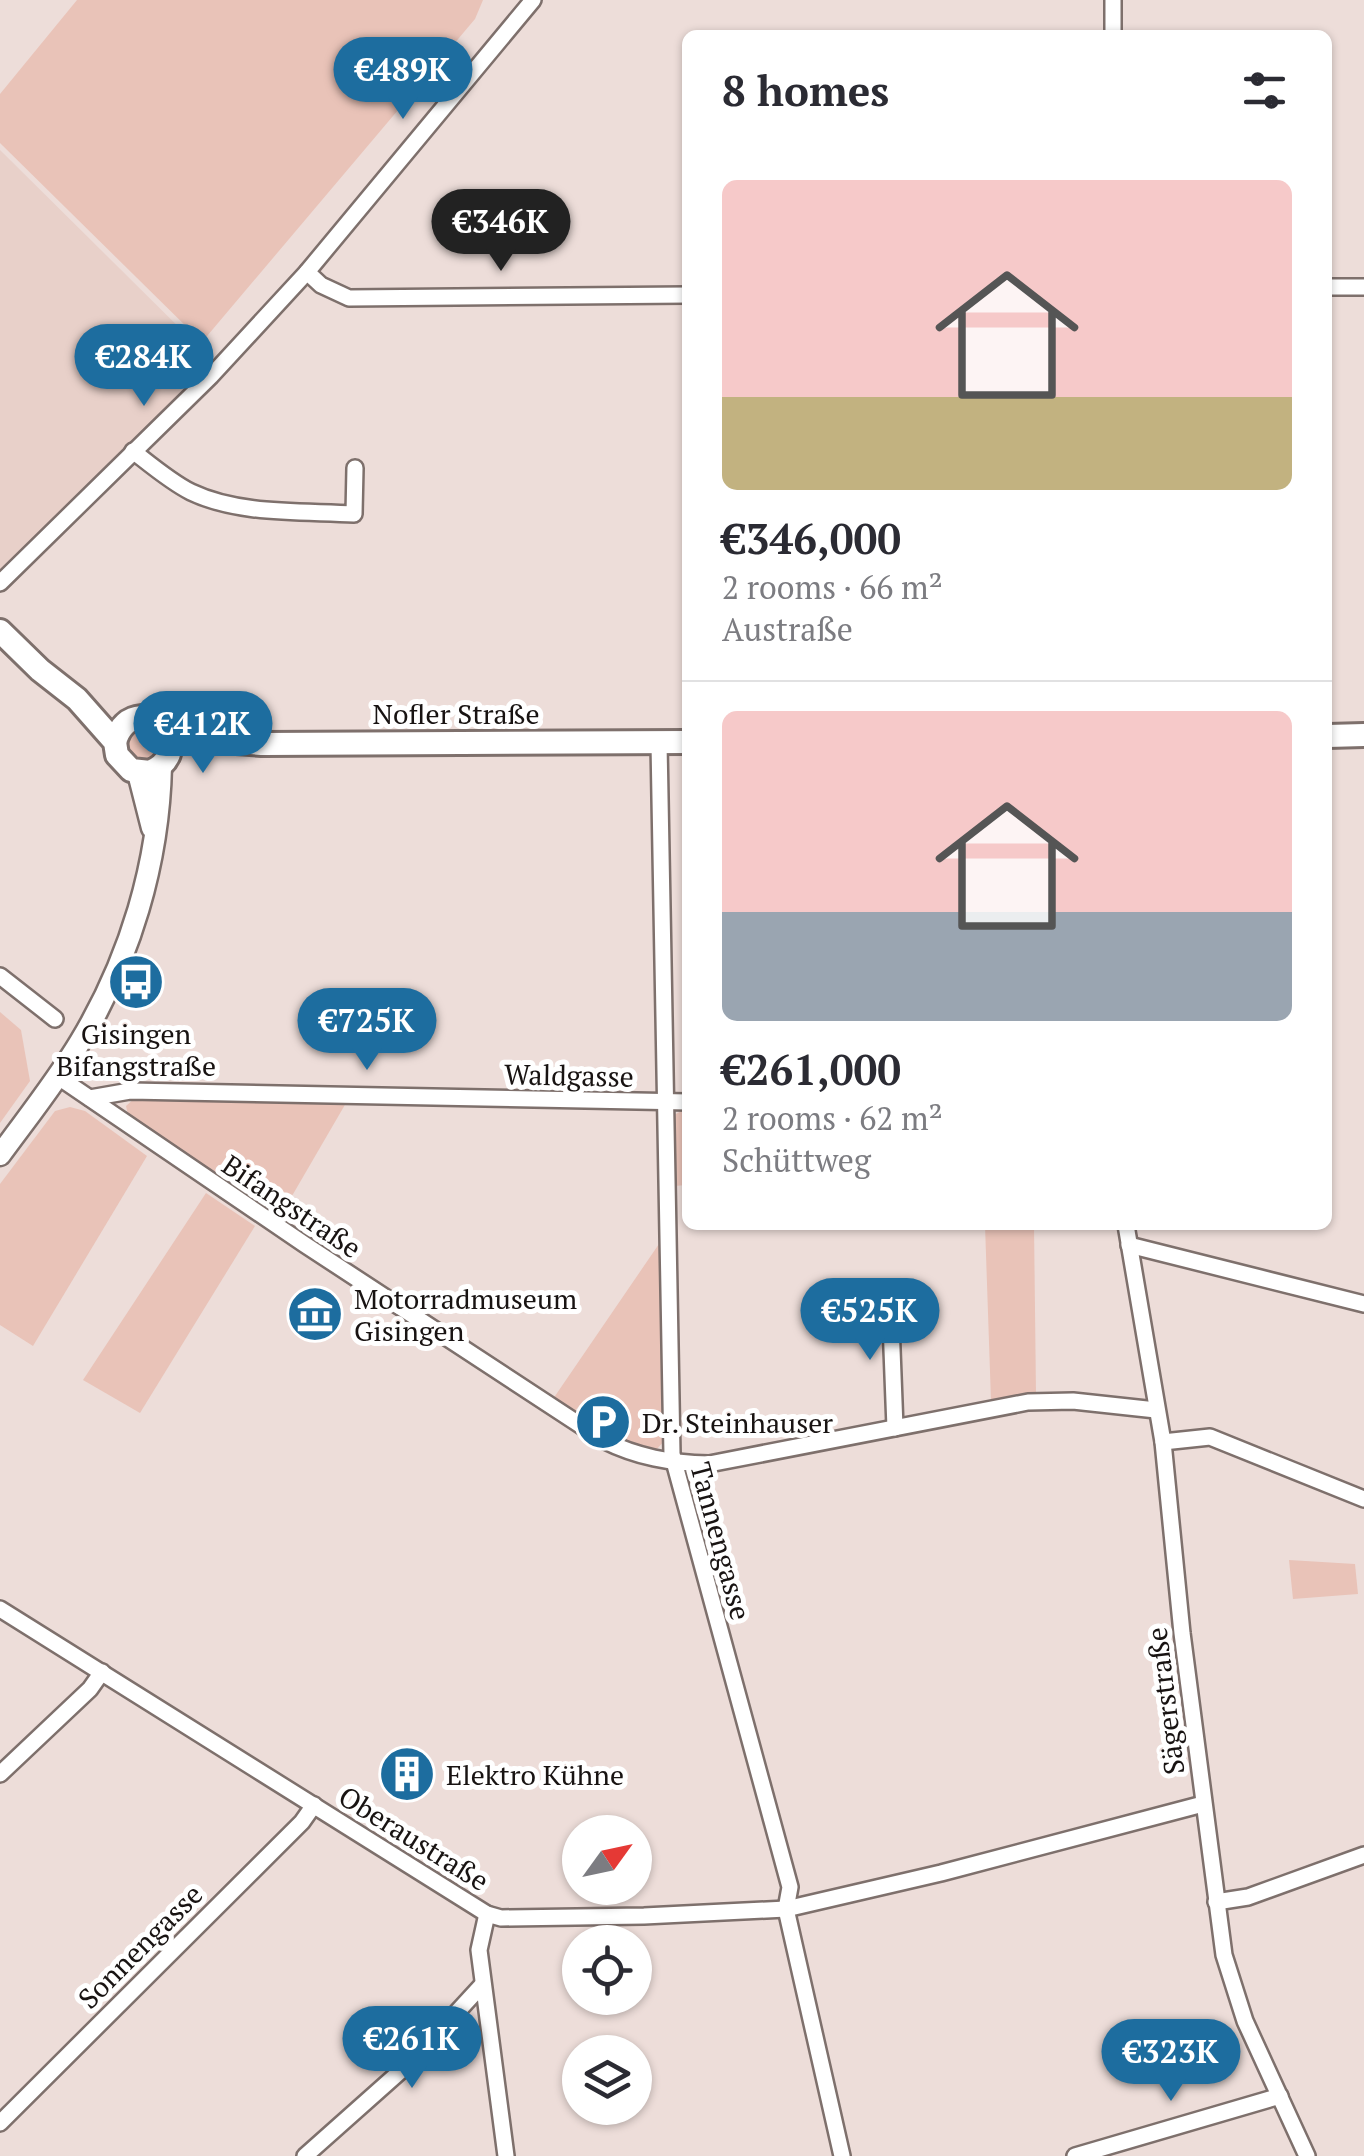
<!DOCTYPE html>
<meta charset="utf-8">
<style>
:root{--surface:#fff;--page:#f7f7f7;--text:#2b2b33;--muted:#7c7c81;--line:#e1e1e2;--accent:#1d6d9f}
body{margin:0;font-family:"PT Serif",serif;background:var(--page);color:var(--text);height:100vh;display:flex;flex-direction:column;font-size:38px;white-space:nowrap}
*{box-sizing:border-box;margin:0}
p{font-size:32px;color:var(--muted)}
.icon{flex:none;width:55px;height:55px;fill:none;stroke:currentColor;stroke-width:2;stroke-linecap:round;stroke-linejoin:round}
.map{position:relative;flex:1;overflow:hidden}
.sheet{position:absolute;left:682px;top:30px;width:650px;height:1200px;display:flex;flex-direction:column;background:var(--surface);border-radius:15px;box-shadow:0 2px 8px #0004}
.sheet>*{flex:none}
.needle{width:65px;rotate:57deg}
.tools{position:absolute;left:562px;top:1815px;display:grid;gap:20px}
.tools a{display:grid;place-items:center;width:90px;height:90px;border-radius:50%;background:var(--surface);box-shadow:0 2px 8px #0004;font-size:50px}
.price{position:absolute;translate:-50% -85px;padding:0 22px;border-radius:35px;background:var(--accent);color:#fff;font-size:32px;line-height:65px;filter:drop-shadow(0 2px 5px #0008)}
.price::after{content:'';position:absolute;left:50%;top:60px;width:30px;height:22px;margin-left:-15px;background:inherit;clip-path:polygon(0 0,100% 0,50% 100%)}
.price.current{background:#222;color:#fff}
ul{padding:0;list-style:none}
li{display:grid;align-content:center;gap:20px;height:530px;padding:0 40px}
li+li{border-top:2px solid var(--line)}
li span{display:grid;place-items:center;height:310px;border-radius:15px;color:#555}
li>.icon{margin-inline-start:auto}
span .icon{width:180px;height:180px;fill:#fffc;stroke-width:1}
li b{font-size:42px}
h2{display:flex;justify-content:space-between;align-items:center;height:120px;padding:0 40px;font-size:42px}
.map>svg:first-child{display:block}
.built{fill:#e8d0c9}
.green{fill:#e9c3b8}
.lines{fill:none;stroke-linecap:round;stroke-linejoin:round}
.minor-casing{stroke:#7e706c;stroke-width:20}
.tertiary-casing{stroke:#7e706c;stroke-width:25}
.secondary-casing{stroke:#7e706c;stroke-width:28}
.minor{stroke:#fff;stroke-width:15}
.tertiary{stroke:#fff;stroke-width:20}
.secondary{stroke:#fff;stroke-width:22}
.labels{text-anchor:middle;dominant-baseline:central;stroke-width:10;stroke-linejoin:round;paint-order:stroke}
.street-label{font-size:28px;fill:#181312;stroke:#fff}
.poi-label{font-size:28px;fill:#181312;stroke:#fff;text-anchor:start}
</style>
<div class="map">
<svg width="1364" height="2156" viewBox="0 0 1364 2156">
<rect width="100%" height="100%" fill="#edddd9"/>
<path class="built" d="M 0,150 L 219,367 L 0,575 Z"/>
<g class="green">
<path d="M 77,0 L 483,0 L 475,19 L 202,342 L 0,143 L 0,94 Z"/>
<circle cx="143" cy="745" r="17"/>
<path d="M 0,1012 L 21,1030 L 30,1081 L 0,1123 Z"/>
<path d="M 136,1097 L 346,1103 L 278,1220 L 129,1119 L 126,1106 Z"/>
<path d="M 70,1107 L 85,1111 L 147,1156 L 33,1346 L 0,1325 L 0,1184 L 55,1111 Z"/>
<path d="M 687,1108 L 687,1185 L 674,1186 L 672,1123 L 674,1115 Z"/>
<path d="M 206,1193 L 255,1226 L 140,1413 L 83,1380 Z"/>
<path d="M 985,1225 L 1034,1225 L 1036,1393 L 991,1401 Z"/>
<path d="M 661,1241 L 667,1438 L 655,1451 L 623,1444 L 629,1432 L 584,1400 L 574,1412 L 553,1399 Z"/>
<path d="M 1289,1560 L 1355,1564 L 1358,1594 L 1293,1599 Z"/>
</g>
<g class="lines">
<g class="minor-casing">
<g id="minor">
<path d="M 1113,0 L 1113,35"/>
<path d="M 307,272 L 321,285 L 349,298 L 688,295"/>
<path d="M 1328,287 L 1364,287"/>
<path d="M 133,451 C 151,465 171,482 191,492 C 239,515 302,511 354,514 L 355,468"/>
<path d="M 0,583 L 211,376 L 307,272 L 533,0"/>
<path d="M 659,743 L 672,1454 L 790,1887 L 786,1909 L 842,2156"/>
<path d="M 0,976 L 55,1019"/>
<path d="M 57,1076 L 304,1244 L 603,1440 C 637,1457 670,1463 709,1464 L 1028,1402 L 1073,1401 L 1156,1410"/>
<path d="M 90,1098 L 130,1091 L 688,1102"/>
<path d="M 1126,1225 L 1163,1442 L 1182,1633 L 1224,1955 L 1245,2021 L 1307,2156"/>
<path d="M 1129,1245 L 1364,1304"/>
<path d="M 890,1297 L 895,1428"/>
<path d="M 1163,1442 L 1210,1437 L 1364,1499"/>
<path d="M 0,1609 L 487,1914 L 501,1918 L 644,1916 L 786,1909 L 941,1873 L 1203,1804"/>
<path d="M 0,1774 L 90,1689 L 102,1672"/>
<path d="M 1216,1902 L 1248,1897 L 1364,1855"/>
<path d="M 487,1914 L 479,1950 L 506,2156"/>
<path d="M 0,2123 L 302,1822 L 314,1805"/>
<path d="M 305,2156 L 413,2060 L 482,1985"/>
<path d="M 1075,2156 L 1280,2096"/>
</g>
</g>
<g class="tertiary-casing">
<g id="tertiary">
<path d="M 138,773 L 152,828"/>
<path d="M 0,1155 C 27,1118 56,1082 80,1042 C 130,959 159,863 161,766"/>
</g>
</g>
<g class="secondary-casing">
<g id="secondary">
<path d="M 0,631 L 40,670 L 77,699 L 115,742 L 117,755 L 131,770 L 150,772 C 169,764 176,747 166,729"/>
<path d="M 1328,736 L 1364,735"/>
<path d="M 115,742 C 119,728 127,718 142,717 C 154,717 159,726 169,730 C 199,740 232,742 263,744 L 688,742"/>
</g>
</g>
<use href="#minor" class="minor"/>
<use href="#tertiary" class="tertiary"/>
<use href="#secondary" class="secondary"/>
</g>
<defs>
<g id="bus-disc" transform="scale(2.875)"><circle r="9.5" fill="#1d6d9f" stroke="#fff"/><path d="M-5-6H5V4H4V6H2V4H-2V6H-4V4H-5ZM-3.5-4V0h7V-4ZM-3.5 1.2v1.5H-2V1.2ZM2 1.2v1.5H3.5V1.2Z" fill="#fff"/></g>
<g id="museum-disc" transform="scale(2.875)"><circle r="9.5" fill="#1d6d9f" stroke="#fff"/><path d="M0-6L6-3V-2H-6V-3ZM-5-1h2V3h-2ZM-1-1h2V3h-2ZM3-1h2V3H3ZM-6 4H6V6H-6Z" fill="#fff"/></g>
<g id="parking-disc" transform="scale(2.875)"><circle r="9.5" fill="#1d6d9f" stroke="#fff"/><path d="M-3.5-5.5H1a3.5 3.5 0 0 1 0 7H-1V5.5H-3.5ZM-1-3.4V-.6H.8a1.4 1.4 0 0 0 0-2.8Z" fill="#fff"/></g>
<g id="building-disc" transform="scale(2.875)"><circle r="9.5" fill="#1d6d9f" stroke="#fff"/><path d="M-4-6H4V6H1V3H-1V6H-4ZM-2.5-4.3h1.7v1.8h-1.7ZM.8-4.3h1.7v1.8H.8ZM-2.5-1h1.7V.8h-1.7ZM.8-1h1.7V.8H.8Z" fill="#fff"/></g>
</defs>
<g fill-rule="evenodd">
<use href="#bus-disc" x="136" y="982"/>
<use href="#museum-disc" x="315" y="1314"/>
<use href="#parking-disc" x="603" y="1422"/>
<use href="#building-disc" x="407" y="1774"/>
</g>
<g class="labels">
<g class="street-label">
<text x="456" y="713">Nofler Straße</text>
<text transform="translate(569 1075) rotate(1)">Waldgasse</text>
<text transform="translate(292 1206) rotate(34)">Bifangstraße</text>
<text transform="translate(721 1541) rotate(75)">Tannengasse</text>
<text transform="translate(1165 1701) rotate(-97)">Sägerstraße</text>
<text transform="translate(414 1838) rotate(32)">Oberaustraße</text>
<text transform="translate(140 1946) rotate(-45)">Sonnengasse</text>
</g>
<g class="poi-label">
<text x="136" y="1033" text-anchor="middle">Gisingen<tspan x="136" dy="32">Bifangstraße</tspan></text>
<text x="354" y="1298">Motorradmuseum<tspan x="354" dy="32">Gisingen</tspan></text>
<text x="642" y="1422">Dr. Steinhauser</text>
<text x="446" y="1774">Elektro Kühne</text>
</g>
</g>
</svg>
<div class="tools">
<a><svg class="needle" viewBox="-14 -14 28 28"><path d="M0-13l5 13h-10z" fill="#e53935"/><path d="M0 13l5-13h-10z" fill="#7c7c81"/></svg></a>
<a><svg class="icon" aria-label="locate" viewBox="0 0 24 24"><circle cx="12" cy="12" r="6"/><path d="M12 2v4M12 18v4M2 12h4M18 12h4"/></svg></a>
<a><svg class="icon" aria-label="layers" viewBox="0 0 24 24"><path d="M12 4l9 5-9 5-9-5zM3 14l9 5 9-5"/></svg></a>
</div>
<b class="price" style="left:403px;top:122px">€489K</b>
<b class="price current" style="left:501px;top:274px">€346K</b>
<b class="price" style="left:144px;top:409px">€284K</b>
<b class="price" style="left:203px;top:776px">€412K</b>
<b class="price" style="left:367px;top:1073px">€725K</b>
<b class="price" style="left:870px;top:1363px">€525K</b>
<b class="price" style="left:412px;top:2091px">€261K</b>
<b class="price" style="left:1171px;top:2104px">€323K</b>
<section class="sheet">
<h2>8 homes<svg class="icon" aria-label="filters" viewBox="0 0 24 24"><path d="M4 7h16M4 17h16"/><circle cx="9" cy="7" r="2"/><circle cx="15" cy="17" r="2"/></svg></h2>
<ul>
<li><span style="background:linear-gradient(#f6c9c9 70%,#c2b280 0)"><svg class="icon" aria-label="home" viewBox="0 0 24 24"><path d="M3 11l9-7 9 7M6 9v11h12V9"/></svg></span><div><b>€346,000</b><p>2 rooms · 66 m²</p><p>Austraße</p></div></li>
<li><span style="background:linear-gradient(#f6c9c9 65%,#9aa5b1 0)"><svg class="icon" aria-label="home" viewBox="0 0 24 24"><path d="M3 11l9-7 9 7M6 9v11h12V9"/></svg></span><div><b>€261,000</b><p>2 rooms · 62 m²</p><p>Schüttweg</p></div></li>
</ul>
</section>
</div>
